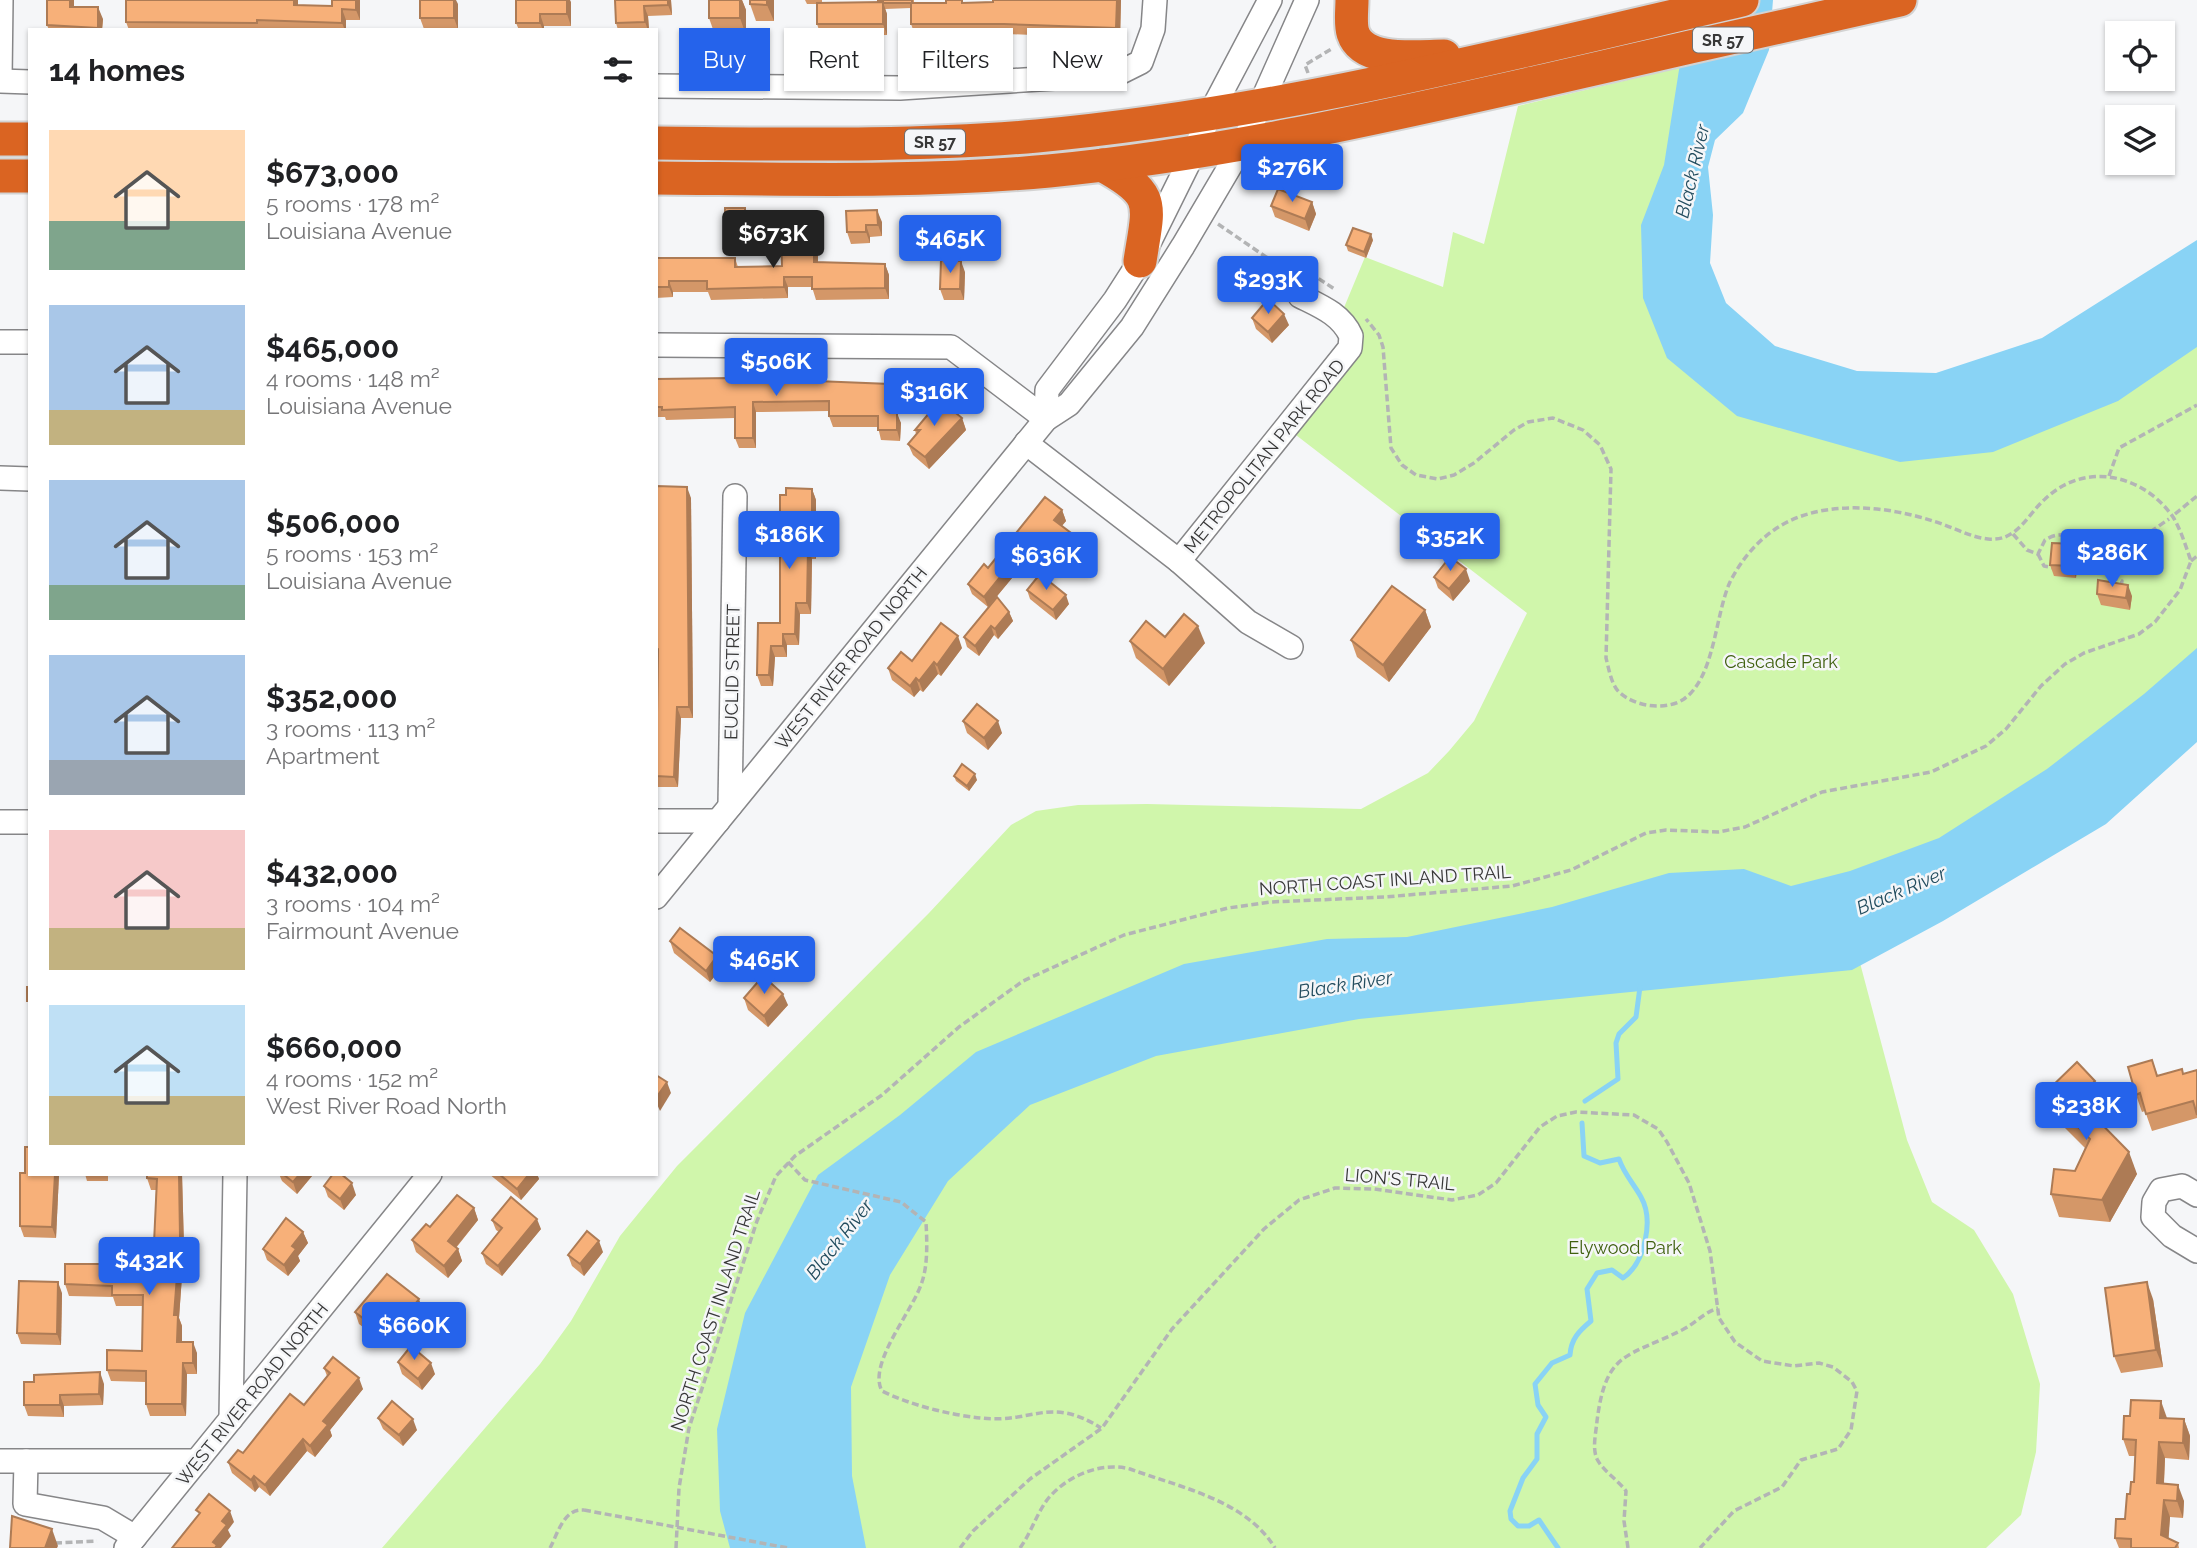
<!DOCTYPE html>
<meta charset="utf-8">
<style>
:root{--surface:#fff;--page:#f2f2f2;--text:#202124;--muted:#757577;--accent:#2563eb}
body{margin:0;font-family:Raleway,sans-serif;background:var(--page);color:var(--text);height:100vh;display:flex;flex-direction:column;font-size:26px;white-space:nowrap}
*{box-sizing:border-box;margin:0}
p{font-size:23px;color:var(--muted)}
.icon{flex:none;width:38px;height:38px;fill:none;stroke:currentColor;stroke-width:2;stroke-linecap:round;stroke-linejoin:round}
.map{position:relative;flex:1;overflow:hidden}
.details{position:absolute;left:28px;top:28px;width:630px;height:1148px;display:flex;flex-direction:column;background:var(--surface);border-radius:0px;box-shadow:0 2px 5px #0004}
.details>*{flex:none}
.banner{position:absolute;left:679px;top:28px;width:665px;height:63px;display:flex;gap:14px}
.tools{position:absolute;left:2105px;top:21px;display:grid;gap:14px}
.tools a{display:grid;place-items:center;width:70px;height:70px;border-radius:0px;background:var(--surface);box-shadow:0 2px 5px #0004;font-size:35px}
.price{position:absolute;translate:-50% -60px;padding:0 16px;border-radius:7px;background:var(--accent);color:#fff;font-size:23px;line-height:46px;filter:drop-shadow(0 2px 4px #0008)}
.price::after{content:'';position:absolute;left:50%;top:42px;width:21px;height:16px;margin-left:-10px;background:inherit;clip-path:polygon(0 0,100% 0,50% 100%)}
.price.on{background:#222;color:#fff}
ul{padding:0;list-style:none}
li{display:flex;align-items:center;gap:21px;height:175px;padding:0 21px}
li span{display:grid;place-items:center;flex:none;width:196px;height:140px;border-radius:0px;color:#555}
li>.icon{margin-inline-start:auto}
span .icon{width:84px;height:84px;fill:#fffc;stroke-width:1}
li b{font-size:30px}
h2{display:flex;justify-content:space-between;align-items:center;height:84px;padding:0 21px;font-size:30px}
.chip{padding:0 24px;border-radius:0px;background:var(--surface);box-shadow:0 2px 5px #0004;font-size:24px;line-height:63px}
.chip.on{background:var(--accent);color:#fff}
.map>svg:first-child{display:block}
.green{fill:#d0f6ab}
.water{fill:#89d3f5}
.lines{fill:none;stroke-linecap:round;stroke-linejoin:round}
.stream{stroke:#89d3f5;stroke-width:5}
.minor-casing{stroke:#868688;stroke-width:26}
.highway-casing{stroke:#d3d3d3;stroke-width:37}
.path{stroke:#b3b4b5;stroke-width:3.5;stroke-dasharray:7 3.5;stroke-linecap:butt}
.minor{stroke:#fff;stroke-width:23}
.highway{stroke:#da6422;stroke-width:33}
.path-bridge{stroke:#b3b4b5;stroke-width:3.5;stroke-dasharray:7 3.5;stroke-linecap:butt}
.wall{fill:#d49768}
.shaded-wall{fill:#ad7b55}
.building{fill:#f7b079;stroke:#ad7b55;stroke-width:2}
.labels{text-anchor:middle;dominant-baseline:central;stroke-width:5;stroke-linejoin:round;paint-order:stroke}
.shield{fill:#f5f6f8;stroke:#707071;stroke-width:2}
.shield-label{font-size:16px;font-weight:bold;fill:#373737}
.street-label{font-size:18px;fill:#373737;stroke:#f5f6f8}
.park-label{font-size:18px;fill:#406110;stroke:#f5f6f8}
.water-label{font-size:19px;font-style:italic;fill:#234d5f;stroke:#f5f6f8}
</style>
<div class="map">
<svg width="2197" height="1548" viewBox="0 0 2197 1548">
<rect width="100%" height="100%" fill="#f5f6f8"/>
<path class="green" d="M 1716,59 L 1683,193 L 1707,345 L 1890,419 L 2197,290 L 2197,702 L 1847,914 L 1907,1140 L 1932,1202 L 1974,1230 L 2013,1294 L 2040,1384 L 2036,1452 L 2021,1515 L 1986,1548 L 382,1548 L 540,1364 L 571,1321 L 620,1236 L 677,1166 L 929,913 L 1011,825 L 1036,811 L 1078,805 L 1147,804 L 1361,809 L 1428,773 L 1449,751 L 1474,721 L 1527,613 L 1292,432 L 1350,365 L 1343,310 L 1365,257 L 1443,287 L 1453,232 L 1484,244 L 1518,106 Z"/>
<g class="water">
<path d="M 1690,0 L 1773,0 L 1769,50 L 1743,113 L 1715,140 L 1708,167 L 1713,215 L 1710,263 L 1726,303 L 1775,346 L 1857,371 L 1936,373 L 2042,338 L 2197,240 L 2197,347 L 2118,401 L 1993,452 L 1900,462 L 1737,416 L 1667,358 L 1643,298 L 1641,225 L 1664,165 Z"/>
<path d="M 2197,648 L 2197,742 L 2106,824 L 1943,921 L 1852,970 L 1359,1019 L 1156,1056 L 1030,1105 L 948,1181 L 890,1275 L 851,1387 L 852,1476 L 866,1548 L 730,1548 L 720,1511 L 717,1429 L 745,1313 L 818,1175 L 900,1115 L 976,1052 L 1184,964 L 1327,939 L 1407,937 L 1552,907 L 1669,873 L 1744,869 L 1791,886 L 1850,871 L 1939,838 L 2047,769 L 2144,694 Z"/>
</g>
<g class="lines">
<g class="stream">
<path d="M 1585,1101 L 1618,1079 L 1616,1043 L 1619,1034 L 1636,1017 L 1640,987"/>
<path d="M 1558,1548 L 1539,1520 L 1529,1526 L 1518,1526 L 1511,1519 L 1510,1511 L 1523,1478 L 1537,1459 L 1537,1434 L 1546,1417 L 1538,1405 L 1535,1384 L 1552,1363 L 1570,1355 C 1571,1339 1579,1331 1591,1321 L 1587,1289 L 1597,1273 L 1612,1270 L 1623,1278 C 1645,1263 1654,1220 1641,1197 C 1634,1184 1624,1174 1619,1159 L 1600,1163 L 1584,1156 L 1582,1123"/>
</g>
<g class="minor-casing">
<g id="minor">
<path d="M 0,79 L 1,0"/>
<path d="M 0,81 L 30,82"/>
<path d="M 656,86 L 900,88 L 1117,74 L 1141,62 L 1153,29 L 1155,0"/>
<path d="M 0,342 L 30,342"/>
<path d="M 656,345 L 951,347 L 1046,419"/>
<path d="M 1046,419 L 1047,390 L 1115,300 L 1140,261 L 1194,152 L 1211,112 L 1270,0"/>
<path d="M 1026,443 L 1179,561 L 1248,622 L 1291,647"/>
<path d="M 0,478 L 30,479"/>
<path d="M 1179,561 L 1350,348 L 1351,336 C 1341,314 1320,306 1300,296"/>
<path d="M 730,806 L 735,496"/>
<path d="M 656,821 L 718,821"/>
<path d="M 0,822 L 30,822"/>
<path d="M 656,897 L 1046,419 L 1069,404 L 1132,327 L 1183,246 L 1242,146 L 1307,0"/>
<path d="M 2197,1195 L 2182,1186 L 2161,1190 L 2154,1202 L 2153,1217 L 2172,1236 L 2197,1251"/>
<path d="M 231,1419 L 235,1174"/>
<path d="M 0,1461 L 197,1461"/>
<path d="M 26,1461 L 25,1504 L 103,1518 L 135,1537"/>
<path d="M 126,1548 L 430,1174"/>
</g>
</g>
<g class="highway-casing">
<g id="highway">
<path d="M 1352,0 C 1352,10 1350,24 1353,33 C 1363,64 1419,56 1444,56"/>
<path d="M 0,139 L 30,139"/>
<path d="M 656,143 C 783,144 911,147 1037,136 C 1276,114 1509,54 1742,0"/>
<path d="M 1102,165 C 1157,195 1149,203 1140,261"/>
<path d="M 0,176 L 30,176"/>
<path d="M 656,178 C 787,179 919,183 1049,171 C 1216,155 1378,118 1542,81 C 1661,53 1781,27 1900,0"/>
</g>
</g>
<g class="path">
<path d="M 1308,73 L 1305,65 L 1333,48"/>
<path d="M 1218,224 L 1266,257 L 1307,271 L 1336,290"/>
<path d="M 2109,476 L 2119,448 L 2197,405"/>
<path d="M 2175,514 L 2197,496"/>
<path d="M 2013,534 L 2027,550 L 2038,554 L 2045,540 C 2069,525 2081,547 2101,550"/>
<path d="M 2038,554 L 2044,566 L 2054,568"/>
<path d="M 2076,554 L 2086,555 L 2090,549"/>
<path d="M 2191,561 L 2197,556"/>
<path d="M 2121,587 L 2122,581 C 2083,571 2109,515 2140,539 L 2169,519"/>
<path d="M 788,1162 L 805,1180 L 901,1202 L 926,1222 C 927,1241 928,1264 922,1282 C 913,1311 867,1364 882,1391 C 910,1405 950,1415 981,1418 C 1033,1424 1049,1395 1101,1428"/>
<path d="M 55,1543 L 97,1541"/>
<path d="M 550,1548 C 558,1533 564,1508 584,1510"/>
<path d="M 676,1548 L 679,1488 L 689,1428 L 757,1221 L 776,1176 L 795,1156 L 882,1095 L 959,1027 L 1023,981 L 1124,935 L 1228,908 L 1270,902 L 1385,897 L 1512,886 L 1571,870 L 1646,833 L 1666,830 L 1718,832 L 1745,827 L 1822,792 L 1931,772 L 1986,746 L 2006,729 L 2041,686 L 2065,664 L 2084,653 L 2139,634 L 2155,622 L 2180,590 L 2191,561 C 2186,547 2181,530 2173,517 C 2143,474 2085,461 2045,499 C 2027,515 2017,542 1988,539 C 1969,537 1951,526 1933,521 C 1884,505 1818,499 1774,530 C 1755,543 1740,562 1730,582 C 1715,615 1715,677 1684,699 C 1666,711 1635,707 1619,692 C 1611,684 1609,669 1606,658 L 1611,469 L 1600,445 L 1583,430 L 1553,418 L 1528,422 L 1514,430 L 1474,463 L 1454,475 L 1438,479 L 1416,475 L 1402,465 L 1391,448 L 1383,347 L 1379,335 L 1366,319"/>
<path d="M 960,1548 L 973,1531 L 1030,1479 L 1102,1428 L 1172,1329 L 1264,1229 L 1299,1200 L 1335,1188 L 1374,1189 L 1452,1200 L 1478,1195 L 1496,1183 L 1540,1127 L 1557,1116 L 1576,1112 L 1634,1115 L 1658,1129 L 1667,1142 L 1689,1183 L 1710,1251 L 1719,1318 L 1735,1342 L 1762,1361 L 1794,1366 L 1819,1363 L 1833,1367 L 1852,1382 L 1857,1391 L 1851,1430 L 1838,1449 L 1801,1460 L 1782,1487 L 1734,1511 L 1700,1548"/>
<path d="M 1020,1548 C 1031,1533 1036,1515 1047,1500 C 1065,1477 1100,1461 1130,1469 C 1179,1487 1246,1500 1275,1548"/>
<path d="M 1628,1548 L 1624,1521 L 1626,1491 C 1618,1480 1603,1471 1597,1459 C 1592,1448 1596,1433 1597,1421 C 1606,1351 1626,1358 1682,1330 C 1696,1323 1703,1313 1718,1308"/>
</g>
<use href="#minor" class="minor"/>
<use href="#highway" class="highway"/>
<path class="path-bridge" d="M 584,1510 L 788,1548"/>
</g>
<g class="wall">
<path d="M 360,0 L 360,20 L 346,20 L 346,30 L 129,30 L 126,22 L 298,5 L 332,6 Z"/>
<path d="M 615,0 L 671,0 L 672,15 L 648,16 L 649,30 L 618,30 L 616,23 Z"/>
<path d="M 709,0 L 742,0 L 746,10 L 746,35 L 715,35 L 709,18 Z"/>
<path d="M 774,0 L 774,21 L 756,21 L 750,4 Z"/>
<path d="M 805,0 L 822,0 L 822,3 L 878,2 L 878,0 L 914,0 L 914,3 L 1121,0 L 1120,39 L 1008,34 L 915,35 L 911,24 L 911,8 L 885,9 L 887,14 L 887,35 L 821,36 L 817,24 L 817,4 L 807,4 Z"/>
<path d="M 571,2 L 571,26 L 544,26 L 544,30 L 519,30 L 516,23 Z"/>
<path d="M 458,4 L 458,29 L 424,29 L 420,18 Z"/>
<path d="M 74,7 L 103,19 L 102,30 L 49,30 L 47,25 Z"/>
<path d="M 1312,202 L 1316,214 L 1309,231 L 1275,217 L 1271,206 Z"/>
<path d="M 846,211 L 882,222 L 882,236 L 870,237 L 870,243 L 851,244 L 847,232 Z"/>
<path d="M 749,220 L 749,246 L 729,246 L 725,235 Z"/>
<path d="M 1373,240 L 1366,258 L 1348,251 L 1346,245 Z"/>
<path d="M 818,245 L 818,262 L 885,264 L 889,275 L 889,299 L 816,300 L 812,287 L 788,287 L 788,298 L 711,300 L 708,292 L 673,292 L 673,297 L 656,298 L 656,258 L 735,258 L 738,267 L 782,266 Z"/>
<path d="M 965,272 L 964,300 L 944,300 L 940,289 Z"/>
<path d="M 1252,318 L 1289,325 L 1272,343 L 1256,329 Z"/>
<path d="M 730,378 L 731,381 L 890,384 L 894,395 L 893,413 L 901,423 L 900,441 L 881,440 L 878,427 L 833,427 L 829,416 L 829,411 L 756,412 L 756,448 L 739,448 L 735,438 L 735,418 L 666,420 L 665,417 L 656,417 L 656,379 Z"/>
<path d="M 962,418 L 966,430 L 929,469 L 913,455 L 908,444 L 916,434 L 915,430 Z"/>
<path d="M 656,486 L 691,498 L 693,718 L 681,718 L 678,787 L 656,787 L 658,659 L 656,659 Z"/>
<path d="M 812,489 L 816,500 L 816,559 L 812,559 L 811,614 L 800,614 L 799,645 L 787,645 L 787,657 L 775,657 L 773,686 L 761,686 L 757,675 L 780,623 L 786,495 Z"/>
<path d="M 1062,510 L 1066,521 L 1062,526 L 1079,546 L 1067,561 L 1047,545 L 1022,576 L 1017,572 L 988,607 L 972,594 L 968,584 Z"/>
<path d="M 2074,544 L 2078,555 L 2076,578 L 2054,576 L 2050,565 Z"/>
<path d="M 1434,577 L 1470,581 L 1453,601 L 1438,588 Z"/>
<path d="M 1027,590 L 1069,604 L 1056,620 L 1030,599 Z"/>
<path d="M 2097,594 L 2132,596 L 2130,610 L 2101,605 Z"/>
<path d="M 1425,610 L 1431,627 L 1389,682 L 1357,657 L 1351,640 Z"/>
<path d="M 1009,612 L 1013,621 L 998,639 L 994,635 L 979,656 L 967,647 L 964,637 Z"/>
<path d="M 1165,637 L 1205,643 L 1169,686 L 1136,658 L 1130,641 Z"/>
<path d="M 962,648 L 941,676 L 938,674 L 923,692 L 920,690 L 914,697 L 892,680 L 888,668 Z"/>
<path d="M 963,721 L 1002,733 L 988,750 L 967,733 Z"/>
<path d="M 954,776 L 977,780 L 969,791 L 956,781 Z"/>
<path d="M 670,941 L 717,956 L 721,968 L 710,982 L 674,953 Z"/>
<path d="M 744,998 L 788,1005 L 768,1027 L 748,1010 Z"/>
<path d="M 2152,1060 L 2158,1076 L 2183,1074 L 2197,1070 L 2197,1118 L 2152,1131 L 2145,1111 L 2142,1112 L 2136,1095 Z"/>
<path d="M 2095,1081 L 2104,1103 L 2092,1114 L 2137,1174 L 2110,1222 L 2059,1217 L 2051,1194 L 2075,1171 L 2085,1148 L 2053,1116 L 2045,1093 Z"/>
<path d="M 25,1173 L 59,1174 L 56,1238 L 24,1237 L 20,1226 Z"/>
<path d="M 85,1174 L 108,1174 L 108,1181 L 87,1181 Z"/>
<path d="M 147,1174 L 182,1174 L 184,1248 L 179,1318 L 182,1326 L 182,1342 L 197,1353 L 197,1374 L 187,1374 L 186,1416 L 150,1416 L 146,1404 L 146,1382 L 111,1381 L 107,1370 L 142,1351 L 143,1306 L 116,1306 L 113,1297 L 69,1296 L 65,1284 L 113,1264 L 154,1243 L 156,1190 L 151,1190 L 147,1178 Z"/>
<path d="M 279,1174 L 312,1174 L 312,1176 L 297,1194 L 282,1181 Z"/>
<path d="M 489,1174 L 537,1174 L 539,1179 L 521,1200 Z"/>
<path d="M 324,1186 L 356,1195 L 344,1210 L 328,1197 Z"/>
<path d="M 474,1208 L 478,1220 L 456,1248 L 458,1249 L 462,1261 L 448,1278 L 416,1252 L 412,1240 L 430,1227 Z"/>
<path d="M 492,1220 L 541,1229 L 502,1276 L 486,1264 L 482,1253 L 499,1232 L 496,1230 Z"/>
<path d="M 303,1232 L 308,1243 L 298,1256 L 300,1261 L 288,1276 L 267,1260 L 263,1249 Z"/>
<path d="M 603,1252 L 584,1276 L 572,1266 L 568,1255 Z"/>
<path d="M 387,1274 L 423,1311 L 411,1325 L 405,1320 L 386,1345 L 359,1324 L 355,1312 Z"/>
<path d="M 62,1293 L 61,1345 L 21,1344 L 17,1333 Z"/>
<path d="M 2153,1299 L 2163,1367 L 2121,1373 L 2114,1356 Z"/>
<path d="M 398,1362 L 435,1374 L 422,1390 L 402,1374 Z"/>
<path d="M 324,1368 L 363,1389 L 330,1430 L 332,1436 L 315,1457 L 307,1451 L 270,1496 L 259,1487 L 255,1492 L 232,1473 L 228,1462 L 243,1453 L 304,1405 L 327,1376 Z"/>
<path d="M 104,1384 L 103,1405 L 64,1406 L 64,1417 L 28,1416 L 24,1405 Z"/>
<path d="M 378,1418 L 417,1430 L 403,1446 L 383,1429 Z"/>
<path d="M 2167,1418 L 2184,1419 L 2190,1436 L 2189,1460 L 2165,1458 L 2164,1484 L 2184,1501 L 2183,1518 L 2170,1517 L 2168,1539 L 2178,1543 L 2179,1548 L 2119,1548 L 2115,1538 L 2125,1519 L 2134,1482 L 2135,1456 L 2129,1456 L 2123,1439 Z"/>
</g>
<g class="shaded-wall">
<path d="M 70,0 L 74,0 L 74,18 L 70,7 Z"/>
<path d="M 294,0 L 298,0 L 298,16 L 294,5 Z"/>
<path d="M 356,0 L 360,0 L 360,20 L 356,10 Z"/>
<path d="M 454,0 L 456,0 L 458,4 L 458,29 L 454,18 Z"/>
<path d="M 567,0 L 570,0 L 571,2 L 571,26 L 567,14 Z"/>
<path d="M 668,0 L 671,0 L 672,15 L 668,5 Z"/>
<path d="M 740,0 L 742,0 L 746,10 L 746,35 L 740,18 Z"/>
<path d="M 767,0 L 774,0 L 774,21 L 767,5 Z"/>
<path d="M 1117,0 L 1121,0 L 1120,39 L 1116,28 Z"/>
<path d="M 883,2 L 887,14 L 887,35 L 883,24 Z"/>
<path d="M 644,6 L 648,16 L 649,30 L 648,30 L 645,22 Z"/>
<path d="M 98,7 L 103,19 L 102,30 L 99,30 L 98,28 Z"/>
<path d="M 342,9 L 346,20 L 346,30 L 345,30 L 342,23 Z"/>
<path d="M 540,14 L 544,26 L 544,30 L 543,30 L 540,23 Z"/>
<path d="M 1312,202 L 1316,214 L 1309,231 L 1305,219 Z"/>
<path d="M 745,208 L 749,220 L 749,246 L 745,235 Z"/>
<path d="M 877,210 L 882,222 L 882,236 L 878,225 Z"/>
<path d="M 866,225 L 870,237 L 870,243 L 866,232 Z"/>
<path d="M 814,234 L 818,245 L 818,273 L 814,262 Z"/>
<path d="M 1371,234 L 1373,240 L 1366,258 L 1364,252 Z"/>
<path d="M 961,261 L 965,272 L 964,300 L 960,289 Z"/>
<path d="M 885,264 L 889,275 L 889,299 L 885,288 Z"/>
<path d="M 784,277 L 788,287 L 788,298 L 784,287 Z"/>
<path d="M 669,281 L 673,292 L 673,297 L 669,287 Z"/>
<path d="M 1284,314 L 1289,325 L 1272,343 L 1268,332 Z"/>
<path d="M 890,384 L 894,395 L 893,423 L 890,413 Z"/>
<path d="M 753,402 L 756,412 L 756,448 L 753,438 Z"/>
<path d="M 897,413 L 901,423 L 900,441 L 897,430 Z"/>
<path d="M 962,418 L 966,430 L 929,469 L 925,457 Z"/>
<path d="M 687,487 L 691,498 L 693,718 L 689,707 Z"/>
<path d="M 812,489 L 816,500 L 816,559 L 812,548 Z"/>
<path d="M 1062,510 L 1066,521 L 1058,530 L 1054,520 Z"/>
<path d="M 1043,535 L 1047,545 L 1022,576 L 1018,565 Z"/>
<path d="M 1075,536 L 1079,546 L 1067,561 L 1063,550 Z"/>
<path d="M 2074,544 L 2078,555 L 2076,578 L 2072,566 Z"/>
<path d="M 808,548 L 812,559 L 811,614 L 807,603 Z"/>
<path d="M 1013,561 L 1017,572 L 988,607 L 984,597 Z"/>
<path d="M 1466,569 L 1470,581 L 1453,601 L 1449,589 Z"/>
<path d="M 2128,585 L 2132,596 L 2130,610 L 2126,598 Z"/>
<path d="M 1066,595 L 1069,604 L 1056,620 L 1053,610 Z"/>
<path d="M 796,603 L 800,614 L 799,645 L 795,634 Z"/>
<path d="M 1425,610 L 1431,627 L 1389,682 L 1383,665 Z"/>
<path d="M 1009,612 L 1013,621 L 998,639 L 995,629 Z"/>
<path d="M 991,626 L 994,635 L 979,656 L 975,646 Z"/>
<path d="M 1198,626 L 1205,643 L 1169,686 L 1163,669 Z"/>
<path d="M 783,634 L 787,645 L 787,657 L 783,646 Z"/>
<path d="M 958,636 L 962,648 L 941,676 L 937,665 Z"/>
<path d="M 771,646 L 775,657 L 773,686 L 769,675 Z"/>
<path d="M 934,662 L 938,674 L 923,692 L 919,681 Z"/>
<path d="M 916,678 L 920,690 L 914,697 L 910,686 Z"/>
<path d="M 677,707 L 681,718 L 678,787 L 674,777 Z"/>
<path d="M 998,721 L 1002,733 L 988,750 L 984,738 Z"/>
<path d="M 975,774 L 977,780 L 969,791 L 967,786 Z"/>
<path d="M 717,956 L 721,968 L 710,982 L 706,971 Z"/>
<path d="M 783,994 L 788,1005 L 768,1027 L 764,1016 Z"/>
<path d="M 2095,1081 L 2104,1103 L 2085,1121 L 2077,1099 Z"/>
<path d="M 667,1082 L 671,1093 L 660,1111 L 656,1102 L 656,1098 Z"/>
<path d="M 2129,1152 L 2137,1174 L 2110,1222 L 2102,1200 Z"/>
<path d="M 55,1174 L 59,1174 L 56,1238 L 52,1227 Z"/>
<path d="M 179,1174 L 182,1174 L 184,1248 L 179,1318 L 182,1326 L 182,1353 L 177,1342 L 174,1315 Z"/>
<path d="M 300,1174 L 312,1174 L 312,1176 L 297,1194 L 293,1182 Z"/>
<path d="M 529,1174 L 537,1174 L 539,1179 L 521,1200 L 517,1189 Z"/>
<path d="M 352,1183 L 356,1195 L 344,1210 L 340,1199 Z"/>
<path d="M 474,1208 L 478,1220 L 452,1252 L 448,1241 Z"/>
<path d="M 537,1219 L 541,1229 L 502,1276 L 498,1266 Z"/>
<path d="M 303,1232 L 308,1243 L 298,1256 L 300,1261 L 288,1276 L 284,1265 L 292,1246 Z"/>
<path d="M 599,1241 L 603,1252 L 584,1276 L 580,1264 Z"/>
<path d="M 458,1249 L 462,1261 L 448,1278 L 444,1266 Z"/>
<path d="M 58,1282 L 62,1293 L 61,1345 L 57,1334 Z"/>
<path d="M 2147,1282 L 2153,1299 L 2163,1367 L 2156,1350 Z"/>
<path d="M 419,1299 L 423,1311 L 411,1325 L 407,1314 Z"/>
<path d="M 401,1309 L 405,1320 L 386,1345 L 382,1333 Z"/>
<path d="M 193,1342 L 197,1353 L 197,1374 L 193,1363 Z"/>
<path d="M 183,1363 L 187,1374 L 186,1416 L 182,1404 Z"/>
<path d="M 431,1363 L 435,1374 L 422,1390 L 418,1379 Z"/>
<path d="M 100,1372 L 104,1384 L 103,1405 L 99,1394 Z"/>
<path d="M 359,1378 L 363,1389 L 330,1430 L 332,1436 L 315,1457 L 310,1446 L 323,1421 Z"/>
<path d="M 60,1395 L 64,1406 L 64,1417 L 60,1405 Z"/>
<path d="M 2161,1401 L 2167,1418 L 2160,1418 Z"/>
<path d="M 413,1419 L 417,1430 L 403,1446 L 399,1435 Z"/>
<path d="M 2184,1419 L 2190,1436 L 2189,1460 L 2183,1443 Z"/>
<path d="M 303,1439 L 307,1451 L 270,1496 L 265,1485 Z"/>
<path d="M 2159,1442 L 2165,1458 L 2163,1500 L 2157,1483 Z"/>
<path d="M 254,1476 L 259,1487 L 255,1492 L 251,1480 Z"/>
<path d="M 2178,1485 L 2184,1501 L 2183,1518 L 2177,1501 Z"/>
<path d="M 2164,1500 L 2170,1517 L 2168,1548 L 2161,1535 Z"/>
<path d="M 230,1511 L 234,1522 L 228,1530 L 231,1536 L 221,1548 L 215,1548 L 213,1542 L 222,1521 Z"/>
<path d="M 52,1529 L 58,1546 L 57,1548 L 45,1548 Z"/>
</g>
<g class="building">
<path d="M 47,0 L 70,0 L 70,7 L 98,7 L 98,28 L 47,25 Z"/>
<path d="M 126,0 L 294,0 L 294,5 L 332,6 L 332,0 L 356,0 L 356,10 L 342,9 L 342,23 L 257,20 L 257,23 L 126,22 Z"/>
<rect x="420" y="0" width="34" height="18"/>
<path d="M 516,0 L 567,0 L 567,14 L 540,14 L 540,23 L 516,23 Z"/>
<path d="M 615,0 L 668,0 L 668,5 L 644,6 L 645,22 L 616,23 Z"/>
<rect x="709" y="0" width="31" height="18"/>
<path d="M 750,0 L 767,0 L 767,5 L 750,4 Z"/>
<path d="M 878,0 L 912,0 L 912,3 L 883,3 L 883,2 L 878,2 Z"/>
<path d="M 946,0 L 962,0 L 962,3 L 993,2 L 993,0 L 1117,0 L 1116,28 L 1004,24 L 911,24 L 911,3 L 946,3 Z"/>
<path d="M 883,2 L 883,24 L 817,24 L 817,3 Z"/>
<path d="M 1278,189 L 1312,202 L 1305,219 L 1271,206 Z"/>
<rect x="725" y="208" width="20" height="27"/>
<path d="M 877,210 L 878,225 L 866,225 L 866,232 L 847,232 L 846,211 Z"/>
<path d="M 1353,228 L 1371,234 L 1364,252 L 1346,245 Z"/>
<path d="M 781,234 L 814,234 L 814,262 L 885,264 L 885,288 L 812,289 L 812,277 L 784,277 L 784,287 L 707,289 L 707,281 L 669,281 L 669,287 L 656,287 L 656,258 L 735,258 L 735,267 L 782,266 Z"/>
<path d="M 941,260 L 961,261 L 960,289 L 940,289 Z"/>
<path d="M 1268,299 L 1284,314 L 1268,332 L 1252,318 Z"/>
<path d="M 730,378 L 730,381 L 791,380 L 890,384 L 890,413 L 897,413 L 897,430 L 878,430 L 878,416 L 829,416 L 829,401 L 753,402 L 753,438 L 735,438 L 735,407 L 662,410 L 662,407 L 656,407 L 656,379 Z"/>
<path d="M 940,400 L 962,418 L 925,457 L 908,444 L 920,430 L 915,430 Z"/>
<path d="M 656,486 L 687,487 L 689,707 L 677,707 L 674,777 L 656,776 L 658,649 L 656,648 Z"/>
<path d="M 786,488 L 812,489 L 812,548 L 808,548 L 807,603 L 796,603 L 795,634 L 783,634 L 783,646 L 771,646 L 769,675 L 757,675 L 758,623 L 780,623 L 780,495 L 786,495 Z"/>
<path d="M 1045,497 L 1062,510 L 1054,520 L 1075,536 L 1063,550 L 1043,535 L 1018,565 L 1013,561 L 984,597 L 968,584 L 984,564 L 988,568 Z"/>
<path d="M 2052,543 L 2074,544 L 2072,566 L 2050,565 Z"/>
<path d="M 1450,557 L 1466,569 L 1449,589 L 1434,577 Z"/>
<path d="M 1040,574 L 1066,595 L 1053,610 L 1027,590 Z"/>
<path d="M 2098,580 L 2128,585 L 2126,598 L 2097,594 Z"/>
<path d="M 1392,586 L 1425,610 L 1383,665 L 1351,640 Z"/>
<path d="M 997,597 L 1009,612 L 995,629 L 991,626 L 975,646 L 964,637 Z"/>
<path d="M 1184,614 L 1198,626 L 1163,669 L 1130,641 L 1146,621 L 1165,637 Z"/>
<path d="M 941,623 L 958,636 L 937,665 L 934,662 L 919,681 L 916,678 L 910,686 L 888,668 L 901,652 L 912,661 Z"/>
<path d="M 977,704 L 998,721 L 984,738 L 963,721 Z"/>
<path d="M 962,764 L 975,774 L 967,786 L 954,776 Z"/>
<path d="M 680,928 L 717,956 L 706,971 L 670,941 Z"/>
<path d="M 763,976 L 783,994 L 764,1016 L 744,998 Z"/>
<rect x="27" y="987" width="3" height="14"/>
<path d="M 2152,1060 L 2157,1076 L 2182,1069 L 2183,1074 L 2197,1070 L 2197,1115 L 2193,1101 L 2146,1114 L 2140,1093 L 2136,1095 L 2128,1067 Z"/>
<path d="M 2077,1062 L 2095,1081 L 2077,1099 L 2129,1152 L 2102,1200 L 2051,1194 L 2054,1169 L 2075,1171 L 2090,1139 L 2045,1093 Z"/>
<path d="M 656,1075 L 667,1082 L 656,1098 Z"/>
<path d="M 25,1147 L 30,1147 L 30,1174 L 55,1174 L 52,1227 L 20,1226 L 20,1173 L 25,1173 Z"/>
<path d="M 147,1174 L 179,1174 L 180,1237 L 174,1315 L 178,1315 L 177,1342 L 193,1342 L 193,1363 L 183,1363 L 182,1404 L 146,1404 L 146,1371 L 107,1370 L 107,1350 L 142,1351 L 143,1295 L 112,1295 L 112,1286 L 65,1284 L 65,1264 L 113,1264 L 113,1242 L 154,1243 L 157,1179 L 147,1178 Z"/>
<path d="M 283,1174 L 300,1174 L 293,1182 Z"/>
<path d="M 333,1174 L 341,1174 L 352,1183 L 340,1199 L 324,1186 Z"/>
<path d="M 499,1174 L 529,1174 L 517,1189 Z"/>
<path d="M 457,1195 L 474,1208 L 448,1241 L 458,1249 L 444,1266 L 412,1240 L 426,1224 L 430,1227 Z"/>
<path d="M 511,1197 L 537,1219 L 498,1266 L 482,1253 L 502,1228 L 492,1220 Z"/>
<path d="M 286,1218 L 303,1232 L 292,1246 L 296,1249 L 284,1265 L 263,1249 Z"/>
<path d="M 587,1231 L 599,1241 L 580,1264 L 568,1255 Z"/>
<path d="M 387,1274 L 419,1299 L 407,1314 L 401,1309 L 382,1333 L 355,1312 Z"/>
<path d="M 19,1281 L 58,1282 L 57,1334 L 17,1333 Z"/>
<path d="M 2147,1282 L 2156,1350 L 2114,1356 L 2105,1288 Z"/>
<path d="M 411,1346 L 431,1363 L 418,1379 L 398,1362 Z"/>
<path d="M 333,1357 L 359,1378 L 323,1421 L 328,1425 L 310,1446 L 303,1439 L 265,1485 L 254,1476 L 251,1480 L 228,1462 L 238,1450 L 243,1453 L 290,1394 L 304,1405 L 330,1373 L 324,1368 Z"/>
<path d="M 100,1372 L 99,1394 L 60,1395 L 60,1405 L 24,1405 L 24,1382 L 34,1382 L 34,1375 Z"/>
<path d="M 2131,1400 L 2161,1401 L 2160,1418 L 2184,1419 L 2183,1443 L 2159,1442 L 2157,1483 L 2178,1485 L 2177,1501 L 2164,1500 L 2161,1535 L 2178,1543 L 2175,1548 L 2131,1548 L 2131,1539 L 2115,1538 L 2116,1519 L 2125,1519 L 2127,1494 L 2130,1494 L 2131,1482 L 2134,1482 L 2136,1440 L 2123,1439 L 2124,1416 L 2130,1416 Z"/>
<path d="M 392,1401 L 413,1419 L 399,1435 L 378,1418 Z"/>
<path d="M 209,1494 L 230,1511 L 222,1521 L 227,1525 L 213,1542 L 217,1545 L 215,1548 L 172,1548 L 200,1513 L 196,1510 Z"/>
<path d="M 12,1516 L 52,1529 L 45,1548 L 10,1548 Z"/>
</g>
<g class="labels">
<g class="shield">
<rect x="1693" y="27.5" width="60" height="25" rx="5"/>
<rect x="905" y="129.5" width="60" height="25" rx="5"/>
</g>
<g class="shield-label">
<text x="1723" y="40">SR 57</text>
<text x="935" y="142">SR 57</text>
</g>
<g class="street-label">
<text transform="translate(1264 456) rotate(-51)">METROPOLITAN PARK ROAD</text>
<text transform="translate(851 658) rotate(-51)">WEST RIVER ROAD NORTH</text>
<text transform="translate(732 672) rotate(-89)">EUCLID STREET</text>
<text transform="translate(1385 880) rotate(-4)">NORTH COAST INLAND TRAIL</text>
<text transform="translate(1400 1179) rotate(5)">LION'S TRAIL</text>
<text transform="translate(715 1310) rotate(-72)">NORTH COAST INLAND TRAIL</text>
<text transform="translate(252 1394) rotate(-51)">WEST RIVER ROAD NORTH</text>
</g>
<g class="park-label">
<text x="1781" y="661">Cascade Park</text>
<text x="1625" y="1247">Elywood Park</text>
</g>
<g class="water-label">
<text transform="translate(1692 171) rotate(-77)">Black River</text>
<text transform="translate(1901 890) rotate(-23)">Black River</text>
<text transform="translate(1345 984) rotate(-9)">Black River</text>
<text transform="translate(839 1239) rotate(-52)">Black River</text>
</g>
</g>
</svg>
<div class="tools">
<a><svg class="icon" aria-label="locate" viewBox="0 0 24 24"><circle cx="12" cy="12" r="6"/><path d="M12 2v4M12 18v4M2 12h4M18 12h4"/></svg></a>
<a><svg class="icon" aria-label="layers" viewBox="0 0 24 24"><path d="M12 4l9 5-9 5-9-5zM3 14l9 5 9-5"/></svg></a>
</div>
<b class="price" style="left:1292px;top:204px">$276K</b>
<b class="price on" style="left:773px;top:270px">$673K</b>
<b class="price" style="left:950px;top:275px">$465K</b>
<b class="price" style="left:1268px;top:316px">$293K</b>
<b class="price" style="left:776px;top:398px">$506K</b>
<b class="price" style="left:934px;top:428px">$316K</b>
<b class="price" style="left:789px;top:571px">$186K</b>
<b class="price" style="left:1450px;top:573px">$352K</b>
<b class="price" style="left:2112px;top:589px">$286K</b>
<b class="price" style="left:1046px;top:592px">$636K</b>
<b class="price" style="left:764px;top:996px">$465K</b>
<b class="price" style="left:2086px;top:1142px">$238K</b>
<b class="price" style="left:149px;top:1297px">$432K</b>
<b class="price" style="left:414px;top:1362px">$660K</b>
<div class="banner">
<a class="chip on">Buy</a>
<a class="chip">Rent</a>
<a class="chip">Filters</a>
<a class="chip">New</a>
</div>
<section class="details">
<h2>14 homes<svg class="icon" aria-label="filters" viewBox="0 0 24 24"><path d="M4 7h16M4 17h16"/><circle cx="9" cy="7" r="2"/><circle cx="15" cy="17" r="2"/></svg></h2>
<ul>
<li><span style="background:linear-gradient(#ffd9b3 65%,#7fa58c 0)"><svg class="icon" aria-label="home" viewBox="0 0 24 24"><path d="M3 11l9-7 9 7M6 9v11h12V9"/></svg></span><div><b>$673,000</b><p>5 rooms · 178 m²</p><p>Louisiana Avenue</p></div></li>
<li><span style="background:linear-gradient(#a9c7e8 75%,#c2b280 0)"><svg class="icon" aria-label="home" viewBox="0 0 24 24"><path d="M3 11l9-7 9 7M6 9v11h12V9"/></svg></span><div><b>$465,000</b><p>4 rooms · 148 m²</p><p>Louisiana Avenue</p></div></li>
<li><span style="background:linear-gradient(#a9c7e8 75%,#7fa58c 0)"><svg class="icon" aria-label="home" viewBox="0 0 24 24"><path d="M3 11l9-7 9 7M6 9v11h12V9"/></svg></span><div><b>$506,000</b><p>5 rooms · 153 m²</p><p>Louisiana Avenue</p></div></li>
<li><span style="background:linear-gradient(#a9c7e8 75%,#9aa5b1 0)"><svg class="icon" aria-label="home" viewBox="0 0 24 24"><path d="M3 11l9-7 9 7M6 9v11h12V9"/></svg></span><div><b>$352,000</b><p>3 rooms · 113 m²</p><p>Apartment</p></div></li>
<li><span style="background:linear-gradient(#f6c9c9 70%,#c2b280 0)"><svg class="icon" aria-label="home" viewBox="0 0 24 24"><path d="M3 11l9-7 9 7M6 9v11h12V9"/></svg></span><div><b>$432,000</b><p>3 rooms · 104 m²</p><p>Fairmount Avenue</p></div></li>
<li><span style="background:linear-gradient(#bfe0f5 65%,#c2b280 0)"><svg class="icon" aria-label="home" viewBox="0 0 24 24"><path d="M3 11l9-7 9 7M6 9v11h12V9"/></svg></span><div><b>$660,000</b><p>4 rooms · 152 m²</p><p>West River Road North</p></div></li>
</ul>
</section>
</div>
